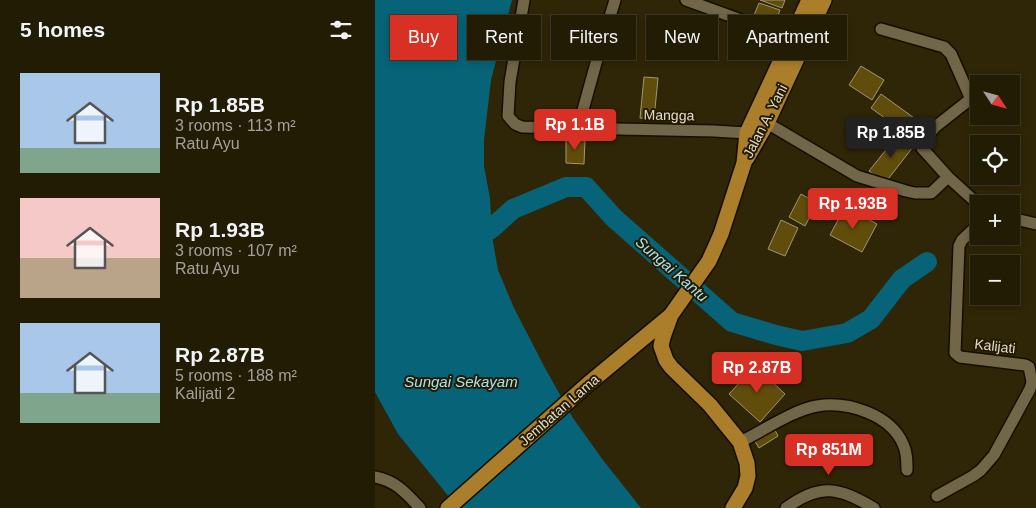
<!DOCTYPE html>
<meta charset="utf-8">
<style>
:root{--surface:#231c05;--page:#2b250f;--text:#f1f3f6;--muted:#a3a19a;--line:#403a27;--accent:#d93025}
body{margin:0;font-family:Arial,sans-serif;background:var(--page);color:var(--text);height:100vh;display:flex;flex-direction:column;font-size:19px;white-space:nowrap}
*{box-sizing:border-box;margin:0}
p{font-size:16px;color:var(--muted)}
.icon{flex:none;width:28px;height:28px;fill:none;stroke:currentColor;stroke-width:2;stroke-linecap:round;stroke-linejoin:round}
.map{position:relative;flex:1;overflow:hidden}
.sheet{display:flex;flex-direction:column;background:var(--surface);width:375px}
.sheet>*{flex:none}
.top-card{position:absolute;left:15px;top:15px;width:475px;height:45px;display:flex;gap:10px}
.needle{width:32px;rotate:126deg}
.buttons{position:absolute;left:595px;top:75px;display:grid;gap:10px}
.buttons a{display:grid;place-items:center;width:50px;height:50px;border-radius:0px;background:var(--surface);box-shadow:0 2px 8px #0003,0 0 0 1px var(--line);font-size:25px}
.price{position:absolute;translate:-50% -42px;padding:0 11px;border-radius:5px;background:var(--accent);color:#fff;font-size:16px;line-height:32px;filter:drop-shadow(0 1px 2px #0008)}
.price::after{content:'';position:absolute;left:50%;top:30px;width:15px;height:11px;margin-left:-8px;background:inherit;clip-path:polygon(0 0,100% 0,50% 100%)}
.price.on{background:#222;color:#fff}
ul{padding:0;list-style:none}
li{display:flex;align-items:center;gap:15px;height:125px;padding:0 20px}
li span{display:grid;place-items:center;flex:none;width:140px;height:100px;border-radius:0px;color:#555}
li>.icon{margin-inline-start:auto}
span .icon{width:60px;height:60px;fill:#fffc;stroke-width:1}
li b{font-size:21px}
h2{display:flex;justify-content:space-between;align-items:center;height:60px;padding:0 20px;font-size:21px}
.pill{padding:0 18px;border-radius:0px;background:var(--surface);box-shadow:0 2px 8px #0003,0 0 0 1px var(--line);font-size:18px;line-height:45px}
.pill.on{background:var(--accent);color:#fff}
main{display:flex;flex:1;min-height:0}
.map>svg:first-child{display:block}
.water{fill:#066378}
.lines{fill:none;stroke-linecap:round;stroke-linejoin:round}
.river{stroke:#066378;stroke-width:20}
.building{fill:#604d0b;stroke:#a19676}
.minor-casing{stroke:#150e00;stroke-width:14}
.trunk-casing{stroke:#150e00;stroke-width:18}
.minor{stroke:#716648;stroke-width:11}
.trunk{stroke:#aa7e2a;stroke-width:15}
.labels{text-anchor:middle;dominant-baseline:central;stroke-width:4;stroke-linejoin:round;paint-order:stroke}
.street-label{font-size:14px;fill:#e1dbca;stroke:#251b00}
.water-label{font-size:15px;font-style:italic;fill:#a5e3f5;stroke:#251b00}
</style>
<main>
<section class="sheet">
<h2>5 homes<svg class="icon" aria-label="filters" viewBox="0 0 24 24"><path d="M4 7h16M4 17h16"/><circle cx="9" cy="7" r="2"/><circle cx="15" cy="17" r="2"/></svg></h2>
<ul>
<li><span style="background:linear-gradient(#a9c7e8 75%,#7fa58c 0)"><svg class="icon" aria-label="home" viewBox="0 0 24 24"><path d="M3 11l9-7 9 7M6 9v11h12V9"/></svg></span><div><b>Rp 1.85B</b><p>3 rooms · 113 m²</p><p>Ratu Ayu</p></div></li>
<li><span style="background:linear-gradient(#f6c9c9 60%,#b9a48a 0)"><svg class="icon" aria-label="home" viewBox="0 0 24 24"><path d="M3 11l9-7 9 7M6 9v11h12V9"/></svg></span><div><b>Rp 1.93B</b><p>3 rooms · 107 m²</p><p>Ratu Ayu</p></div></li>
<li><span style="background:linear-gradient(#a9c7e8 70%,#7fa58c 0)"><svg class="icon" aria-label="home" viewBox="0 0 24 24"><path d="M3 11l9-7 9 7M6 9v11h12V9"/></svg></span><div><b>Rp 2.87B</b><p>5 rooms · 188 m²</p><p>Kalijati 2</p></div></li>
</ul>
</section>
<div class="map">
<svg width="661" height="508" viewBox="0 0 661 508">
<rect width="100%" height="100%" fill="#2f2507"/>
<path class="water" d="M 0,0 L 137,0 L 116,80 L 109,140 L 109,166 L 115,198 L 117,236 L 123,270 L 139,308 L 170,368 L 198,418 L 228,460 L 266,508 L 83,508 L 23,434 L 0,392 Z"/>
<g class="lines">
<path class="river" d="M 95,243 L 117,228 L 138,209 L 191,187 L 211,187 L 239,218 L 357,322 L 401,335 L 427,341 L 472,333 L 496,319 L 527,279 L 552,262"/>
</g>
<g class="building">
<path d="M 385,0 L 410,0 L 407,8 Z"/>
<path d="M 384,3 L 405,10 L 399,26 L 378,18 Z"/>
<path d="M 486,66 L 509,80 L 497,100 L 474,85 Z"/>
<path d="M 269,77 L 283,78 L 279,119 L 265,118 Z"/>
<path d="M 506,94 L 553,128 L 543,142 L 496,108 Z"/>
<path d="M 523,135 L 538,147 L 510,183 L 494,171 Z"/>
<path d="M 191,139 L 210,140 L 209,164 L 191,163 Z"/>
<path d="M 426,194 L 442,203 L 430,226 L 414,217 Z"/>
<path d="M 470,207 L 502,224 L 487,252 L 455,235 Z"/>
<path d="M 406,220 L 423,228 L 410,256 L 393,249 Z"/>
<path d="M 380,366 L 410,394 L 385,422 L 354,394 Z"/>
<path d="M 398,426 L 403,436 L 384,448 L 378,438 Z"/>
</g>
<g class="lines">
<g class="minor-casing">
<g id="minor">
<path d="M 149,0 L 135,82 L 133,116 L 140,124 L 147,127 L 339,131 L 372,133 L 379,136"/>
<path d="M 311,0 L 416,38"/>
<path d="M 506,29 L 569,47 L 576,54 L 595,97 L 593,101 L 560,127 L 547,144 L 547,148 L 573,177"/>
<path d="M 392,123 L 482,176 L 531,191 L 540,193 L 556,193 L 573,177 L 604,205"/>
<path d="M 203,128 L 221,63 L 240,0"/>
<path d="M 636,218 L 661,224"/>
<path d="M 365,442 C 388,431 418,410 442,406 C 472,401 515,414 528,444 C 532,452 532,461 532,470"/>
<path d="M 0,477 C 21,481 31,493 45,508"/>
<path d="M 562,496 L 598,476 L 606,470 L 619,455 L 655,389 L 657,382 L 654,367 L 650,365 L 585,357 L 580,353 L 584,246 L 587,240 L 604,224"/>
<path d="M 411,508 C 446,482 464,488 499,508"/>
</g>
</g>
<g class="trunk-casing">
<g id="trunk">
<path d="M 372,158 L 392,123 L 449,0"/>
<path d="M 73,508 L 213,384 L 295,316"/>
<path d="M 358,508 L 370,488 L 373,476 L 372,463 L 365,442 L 335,405 L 296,367 L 291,360 L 286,346 L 288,337 L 296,315 L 334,261 L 346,234 L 369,163 L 372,133 L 434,0"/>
</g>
</g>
<use href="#minor" class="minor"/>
<use href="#trunk" class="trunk"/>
</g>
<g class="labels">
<g class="street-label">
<text transform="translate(294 115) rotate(1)">Mangga</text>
<text transform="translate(390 121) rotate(-63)">Jalan A. Yani</text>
<text transform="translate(620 346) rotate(7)">Kalijati</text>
<text transform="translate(184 410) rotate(-41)">Jembatan Lama</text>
</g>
<g class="water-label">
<text transform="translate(297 269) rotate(41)">Sungai Kantu</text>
<text x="86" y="381">Sungai Sekayam</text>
</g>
</g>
</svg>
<div class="buttons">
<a><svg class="needle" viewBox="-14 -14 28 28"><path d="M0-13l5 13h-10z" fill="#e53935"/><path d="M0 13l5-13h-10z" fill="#a3a19a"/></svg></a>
<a><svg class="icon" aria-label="locate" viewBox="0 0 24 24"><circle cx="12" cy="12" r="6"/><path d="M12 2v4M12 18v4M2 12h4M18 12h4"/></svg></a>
<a>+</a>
<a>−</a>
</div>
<b class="price" style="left:200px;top:151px">Rp 1.1B</b>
<b class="price on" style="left:516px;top:159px">Rp 1.85B</b>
<b class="price" style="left:478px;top:230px">Rp 1.93B</b>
<b class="price" style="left:382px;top:394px">Rp 2.87B</b>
<b class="price" style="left:454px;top:476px">Rp 851M</b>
<div class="top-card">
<a class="pill on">Buy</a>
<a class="pill">Rent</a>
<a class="pill">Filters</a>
<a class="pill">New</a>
<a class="pill">Apartment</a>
</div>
</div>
</main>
